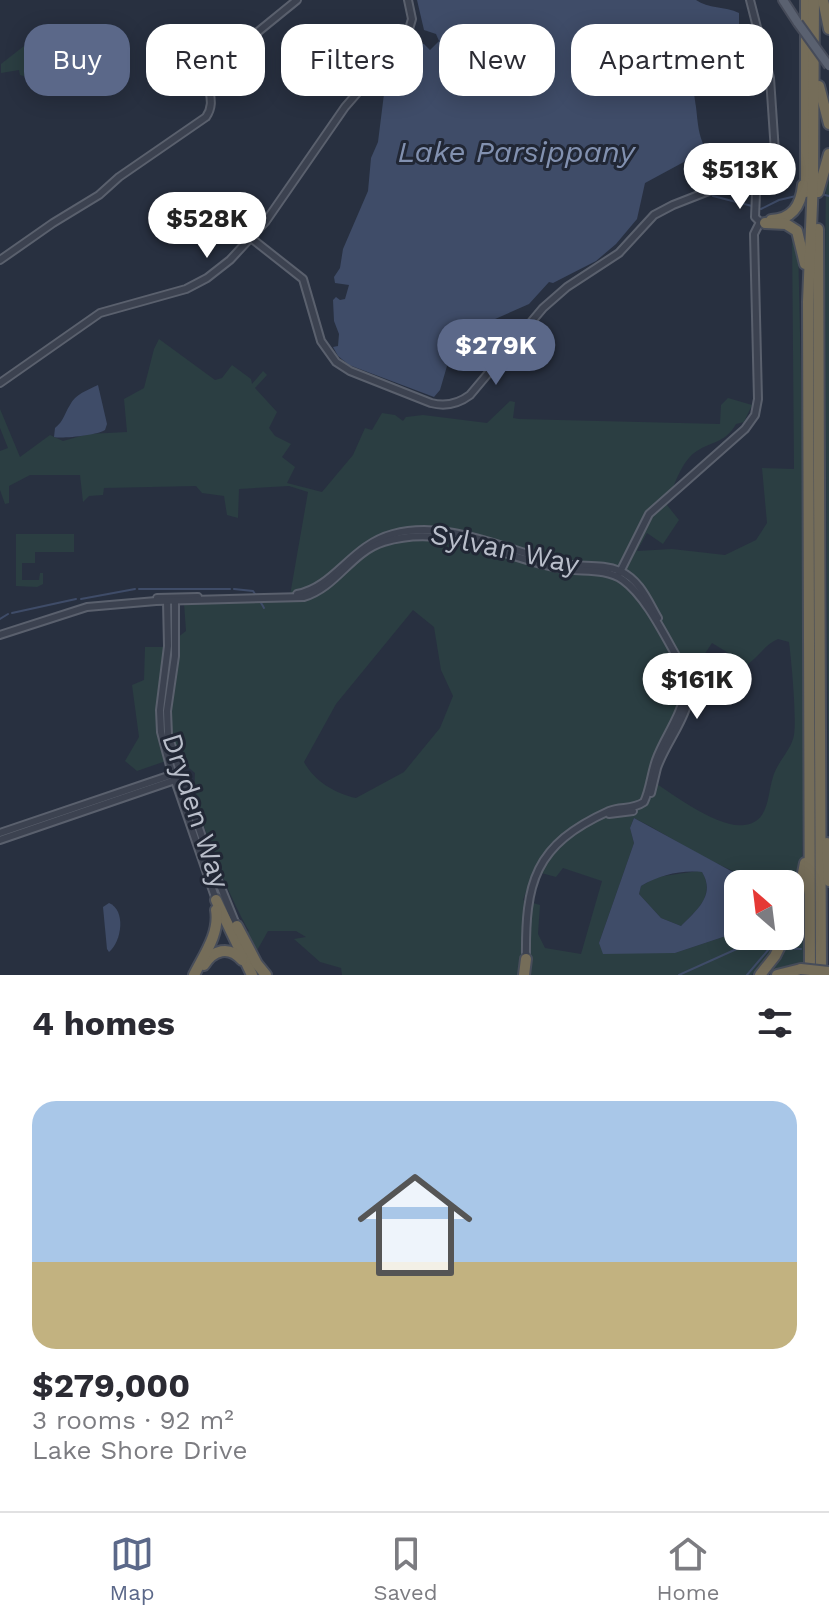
<!DOCTYPE html>
<meta charset="utf-8">
<style>
:root{--surface:#fff;--page:#f2f2f3;--text:#2b2b33;--muted:#7c7c81;--line:#e1e1e2;--accent:#5b6889}
body{margin:0;font-family:"Work Sans",sans-serif;background:var(--page);color:var(--text);height:100vh;display:flex;flex-direction:column;font-size:30px;white-space:nowrap}
*{box-sizing:border-box;margin:0}
p{font-size:26px;color:var(--muted)}
.icon{flex:none;width:44px;height:44px;fill:none;stroke:currentColor;stroke-width:2;stroke-linecap:round;stroke-linejoin:round}
.map{position:relative;height:975px;overflow:hidden}
.side{display:flex;flex-direction:column;background:var(--surface);flex:1}
.side>*{flex:none}
.top-card{position:absolute;left:24px;top:24px;width:782px;height:72px;display:flex;gap:16px}
.needle{width:52px;rotate:332deg}
.fabs{position:absolute;left:724px;top:870px;display:grid;gap:16px}
.fabs a{display:grid;place-items:center;width:80px;height:80px;border-radius:16px;background:var(--surface);box-shadow:0 4px 20px #0003;font-size:40px}
.price{position:absolute;translate:-50% -68px;padding:0 18px;border-radius:28px;background:#fff;color:#222;font-size:26px;line-height:52px;filter:drop-shadow(0 2px 4px #0008)}
.price::after{content:'';position:absolute;left:50%;top:48px;width:24px;height:18px;margin-left:-12px;background:inherit;clip-path:polygon(0 0,100% 0,50% 100%)}
.price.on{background:var(--accent);color:#fff}
ul{padding:0;list-style:none}
li{display:grid;align-content:center;gap:16px;height:424px;padding:0 32px}
li+li{border-top:2px solid var(--line)}
li span{display:grid;place-items:center;height:248px;border-radius:24px;color:#555}
li>.icon{margin-inline-start:auto}
span .icon{width:144px;height:144px;fill:#fffc;stroke-width:1}
li b{font-size:34px}
h2{display:flex;justify-content:space-between;align-items:center;height:96px;padding:0 32px;font-size:34px}
.pill{padding:0 28px;border-radius:24px;background:var(--surface);box-shadow:0 4px 20px #0003;font-size:28px;line-height:72px}
.pill.on{background:var(--accent);color:#fff}
.tab-bar{display:flex;justify-content:space-around;align-items:center;height:112px;border-top:2px solid var(--line);background:var(--surface);font-size:22px;color:var(--muted)}
.tab-bar a{display:grid;justify-items:center;gap:4px}
.tab-bar .on{color:var(--accent)}
.map>svg:first-child{display:block}
.green{fill:#2b3e42;fill-rule:evenodd}
.water{fill:#3f4c68;fill-rule:evenodd}
.lines{fill:none;stroke-linecap:round;stroke-linejoin:round}
.stream{stroke:#3f4c68;stroke-width:2}
.minor-casing{stroke:#5a606d;stroke-width:10}
.major-casing{stroke:#464b59;stroke-width:12}
.highway-casing{stroke:#474d5a;stroke-width:14}
.minor{stroke:#3c4250;stroke-width:6}
.major{stroke:#5a6170;stroke-width:8}
.highway{stroke:#756d59;stroke-width:10}
.major-bridge-casing{stroke:#464b59;stroke-width:12;stroke-linecap:butt}
.highway-bridge-casing{stroke:#474d5a;stroke-width:14;stroke-linecap:butt}
.major-bridge{stroke:#5a6170;stroke-width:8}
.highway-bridge{stroke:#756d59;stroke-width:10}
.labels{text-anchor:middle;dominant-baseline:central;stroke-width:6;stroke-linejoin:round;paint-order:stroke}
.street-label{font-size:28px;fill:#b9beca;stroke:#212735}
.water-label{font-size:30px;font-style:italic;fill:#8291b0;stroke:#212735}
</style>
<div class="map">
<svg width="829" height="975" viewBox="0 0 829 975">
<rect width="100%" height="100%" fill="#283040"/>
<g class="green">
<path d="M 33,39 L 45,52 L 52,70 L 38,73 L 32,72 L 28,77 L 20,75 L 19,70 L 1,73 L 1,64 Z"/>
<path d="M 829,159 L 829,859 L 825,281 L 826,178 Z"/>
<path d="M 792,232 L 798,242 L 803,469 L 803,814 L 802,863 L 790,917 L 790,884 C 735,884 683,842 634,818 L 630,828 L 634,843 L 599,943 L 675,953 L 738,932 L 738,936 L 782,936 L 766,963 L 751,975 L 342,975 L 341,968 L 320,962 L 294,939 L 306,937 L 296,931 L 268,931 L 255,954 L 246,933 L 249,931 C 230,898 191,809 195,773 L 183,763 L 163,762 L 137,771 L 125,761 L 139,737 L 132,685 L 144,680 L 145,647 L 165,647 L 186,631 L 184,603 L 289,601 L 308,492 L 289,486 L 239,489 L 238,518 L 227,515 L 224,496 L 202,493 L 196,486 L 104,488 L 103,495 L 89,496 L 83,502 L 80,475 L 30,475 L 9,486 L 9,503 L 5,504 L 0,490 L 0,451 L 8,448 L 0,428 L 0,409 L 20,457 L 50,435 L 63,441 L 88,434 L 127,432 L 124,399 L 144,388 L 154,349 L 159,339 L 215,380 L 222,378 L 232,365 L 251,379 L 252,384 L 263,371 L 267,375 L 255,388 L 277,412 L 269,428 L 275,436 L 291,444 L 282,457 L 295,467 L 287,483 L 322,492 L 353,455 L 365,428 L 372,430 L 382,413 L 395,415 L 403,421 L 406,417 L 423,415 L 487,423 L 510,401 L 515,402 L 513,418 L 519,419 L 720,424 L 721,405 L 728,398 L 752,405 L 744,422 L 736,424 C 725,444 710,441 694,453 C 681,463 672,489 667,505 L 679,520 L 663,544 L 647,533 L 637,551 L 672,549 L 725,555 L 756,540 L 767,523 L 762,468 L 794,469 ZM 413,610 L 434,627 L 441,670 L 453,696 L 440,728 L 404,772 L 356,798 C 336,794 314,781 304,762 L 336,704 ZM 778,639 L 789,642 C 791,657 798,727 793,739 C 789,752 777,763 773,777 C 767,795 770,822 744,825 C 718,829 669,792 647,777 C 653,752 682,706 681,685 C 680,676 676,668 673,660 L 700,661 L 712,643 L 735,657 L 736,666 L 741,668 C 758,660 762,646 778,639 ZM 563,868 L 602,881 L 581,954 L 545,948 L 538,934 L 540,905 L 523,900 L 534,871 L 556,877 Z"/>
<path d="M 16,534 L 74,534 L 74,552 L 35,552 L 35,563 L 22,563 L 22,580 L 39,580 L 40,573 L 43,573 L 43,584 L 37,587 L 16,586 Z"/>
<path d="M 698,871 L 702,872 C 716,895 697,910 681,926 L 661,918 L 639,894 L 641,886 L 657,877 Z"/>
<path d="M 803,887 L 803,966 L 764,975 L 790,936 Z"/>
</g>
<g class="water">
<path d="M 417,0 L 696,0 C 708,9 725,6 739,13 L 739,30 L 733,52 C 689,59 690,66 696,107 C 698,124 698,135 706,150 L 645,183 L 637,219 L 616,244 L 596,261 L 553,283 L 549,282 L 529,304 L 486,323 L 467,339 L 447,366 L 440,390 L 434,397 L 349,365 L 338,356 L 333,347 L 338,346 L 339,334 L 334,321 L 333,300 L 336,297 L 340,300 L 345,299 L 349,285 L 335,283 L 334,277 L 340,268 L 343,249 L 368,191 L 371,158 L 378,142 L 384,94 L 420,55 L 421,44 L 424,44 L 430,50 L 439,41 L 436,34 L 424,30 Z"/>
<path d="M 98,385 L 107,424 L 105,430 C 98,435 62,439 54,437 L 55,428 C 64,421 64,414 70,405 C 75,394 88,390 98,385 Z"/>
<path d="M 634,818 L 731,871 L 770,884 L 738,884 L 738,932 L 675,953 L 603,954 L 599,943 L 634,843 L 630,828 ZM 702,872 C 716,895 697,910 681,926 L 661,918 L 639,894 L 641,886 C 660,875 680,870 702,872 Z"/>
<path d="M 109,903 C 126,910 122,941 109,952 L 107,949 L 103,907 Z"/>
</g>
<g class="lines">
<g class="stream">
<path d="M 703,152 L 708,187 L 713,196 L 752,206"/>
<path d="M 825,195 L 829,196"/>
<path d="M 761,209 L 779,200 L 796,196"/>
<path d="M 139,589 L 230,589"/>
<path d="M 234,589 L 253,591 L 255,594"/>
<path d="M 81,599 L 135,589"/>
<path d="M 260,601 L 264,608"/>
<path d="M 12,613 L 76,599"/>
<path d="M 0,619 L 8,614"/>
<path d="M 785,948 L 801,949"/>
<path d="M 679,975 L 741,947 L 768,943 L 774,945"/>
<path d="M 747,975 L 769,949 L 770,936"/>
</g>
<g class="minor-casing">
<g id="minor">
<path d="M 750,175 L 756,194 L 755,217 L 760,222"/>
<path d="M 251,238 L 303,279 L 321,341 L 336,362 L 350,371 L 431,403 C 446,407 458,404 470,395 L 543,308 L 567,287 L 619,253 L 654,215 L 673,205 L 760,171 L 770,165 L 775,152 L 770,78 L 750,0"/>
<path d="M 0,260 L 53,223 L 99,195 L 119,177 L 206,117 C 218,100 203,87 211,70 L 297,0"/>
<path d="M 0,383 L 100,313 L 186,289 L 207,278 L 230,260 L 266,221 L 345,107 L 407,36 L 412,19 L 408,0"/>
<path d="M 619,574 L 649,514 L 745,429 L 755,415 L 758,399 L 754,234 L 760,222"/>
<path d="M 297,594 C 335,587 351,545 393,534 C 449,519 507,551 560,563 C 579,568 601,563 620,571 C 640,580 648,601 658,618"/>
<path d="M 157,598 L 198,597"/>
<path d="M 175,600 L 175,656 L 167,711 L 168,735 L 209,858 L 237,927"/>
<path d="M 167,601 L 168,646 L 160,710 L 161,732 L 170,766 L 216,900"/>
<path d="M 0,635 L 87,607 L 156,601 L 304,597 C 337,587 351,552 384,542 C 445,523 499,556 558,568 C 579,573 604,567 623,580 C 647,597 667,641 682,666 C 695,701 667,729 656,760 C 651,774 650,790 644,802 C 633,810 620,806 609,811 C 534,845 525,882 526,960"/>
<path d="M 651,793 C 653,785 655,776 657,768 C 668,737 695,711 689,677"/>
<path d="M 609,814 L 633,811"/>
<path d="M 0,833 L 174,774"/>
<path d="M 0,840 L 178,779"/>
</g>
</g>
<g class="major-casing">
<path id="major" d="M 783,0 L 798,23"/>
</g>
<g class="highway-casing">
<g id="highway">
<path d="M 806,0 L 806,192"/>
<path d="M 823,0 L 829,29"/>
<path d="M 819,86 L 829,124"/>
<path d="M 818,192 L 829,154"/>
<path d="M 771,220 C 792,219 801,206 803,185"/>
<path d="M 765,223 L 786,224 L 797,231 L 805,264"/>
<path d="M 818,229 L 821,975"/>
<path d="M 827,843 L 829,881"/>
<path d="M 216,900 L 252,975"/>
<path d="M 790,924 L 799,894 L 805,863"/>
<path d="M 237,926 L 257,964 L 266,975"/>
<path d="M 204,965 C 213,950 229,945 242,960"/>
<path d="M 194,975 C 204,955 220,933 216,910"/>
<path d="M 524,975 L 526,959"/>
<path d="M 760,975 L 775,956 L 785,936"/>
<path d="M 777,975 L 801,969"/>
<path d="M 810,975 L 808,302 L 813,180 L 814,0"/>
</g>
</g>
<use href="#minor" class="minor"/>
<use href="#major" class="major"/>
<use href="#highway" class="highway"/>
<g class="major-bridge-casing">
<path id="major-bridge" d="M 798,23 L 829,66"/>
</g>
<g class="highway-bridge-casing">
<path id="highway-bridge" d="M 801,969 L 829,972"/>
</g>
<use href="#major-bridge" class="major-bridge"/>
<use href="#highway-bridge" class="highway-bridge"/>
</g>
<g class="labels">
<g class="street-label">
<text transform="translate(505 549) rotate(12)">Sylvan Way</text>
<text transform="translate(196 811) rotate(72)">Dryden Way</text>
</g>
<g class="water-label">
<text x="516" y="151">Lake Parsippany</text>
</g>
</g>
</svg>
<div class="fabs">
<a><svg class="needle" viewBox="-14 -14 28 28"><path d="M0-13l5 13h-10z" fill="#e53935"/><path d="M0 13l5-13h-10z" fill="#7c7c81"/></svg></a>
</div>
<b class="price" style="left:740px;top:211px">$513K</b>
<b class="price" style="left:207px;top:260px">$528K</b>
<b class="price on" style="left:496px;top:387px">$279K</b>
<b class="price" style="left:697px;top:721px">$161K</b>
<div class="top-card">
<a class="pill on">Buy</a>
<a class="pill">Rent</a>
<a class="pill">Filters</a>
<a class="pill">New</a>
<a class="pill">Apartment</a>
</div>
</div>
<section class="side">
<h2>4 homes<svg class="icon" aria-label="filters" viewBox="0 0 24 24"><path d="M4 7h16M4 17h16"/><circle cx="9" cy="7" r="2"/><circle cx="15" cy="17" r="2"/></svg></h2>
<ul>
<li><span style="background:linear-gradient(#a9c7e8 65%,#c2b280 0)"><svg class="icon" aria-label="home" viewBox="0 0 24 24"><path d="M3 11l9-7 9 7M6 9v11h12V9"/></svg></span><div><b>$279,000</b><p>3 rooms · 92 m²</p><p>Lake Shore Drive</p></div></li>
</ul>
</section>
<nav class="tab-bar">
<a class="on"><svg class="icon" aria-label="map" viewBox="0 0 24 24"><path d="M3 6l6-2 6 2 6-2v14l-6 2-6-2-6 2zM9 4v14M15 6v14"/></svg>Map</a>
<a><svg class="icon" aria-label="saved" viewBox="0 0 24 24"><path d="M7 4h10v16l-5-4-5 4z"/></svg>Saved</a>
<a><svg class="icon" aria-label="home" viewBox="0 0 24 24"><path d="M3 11l9-7 9 7M6 9v11h12V9"/></svg>Home</a>
</nav>
